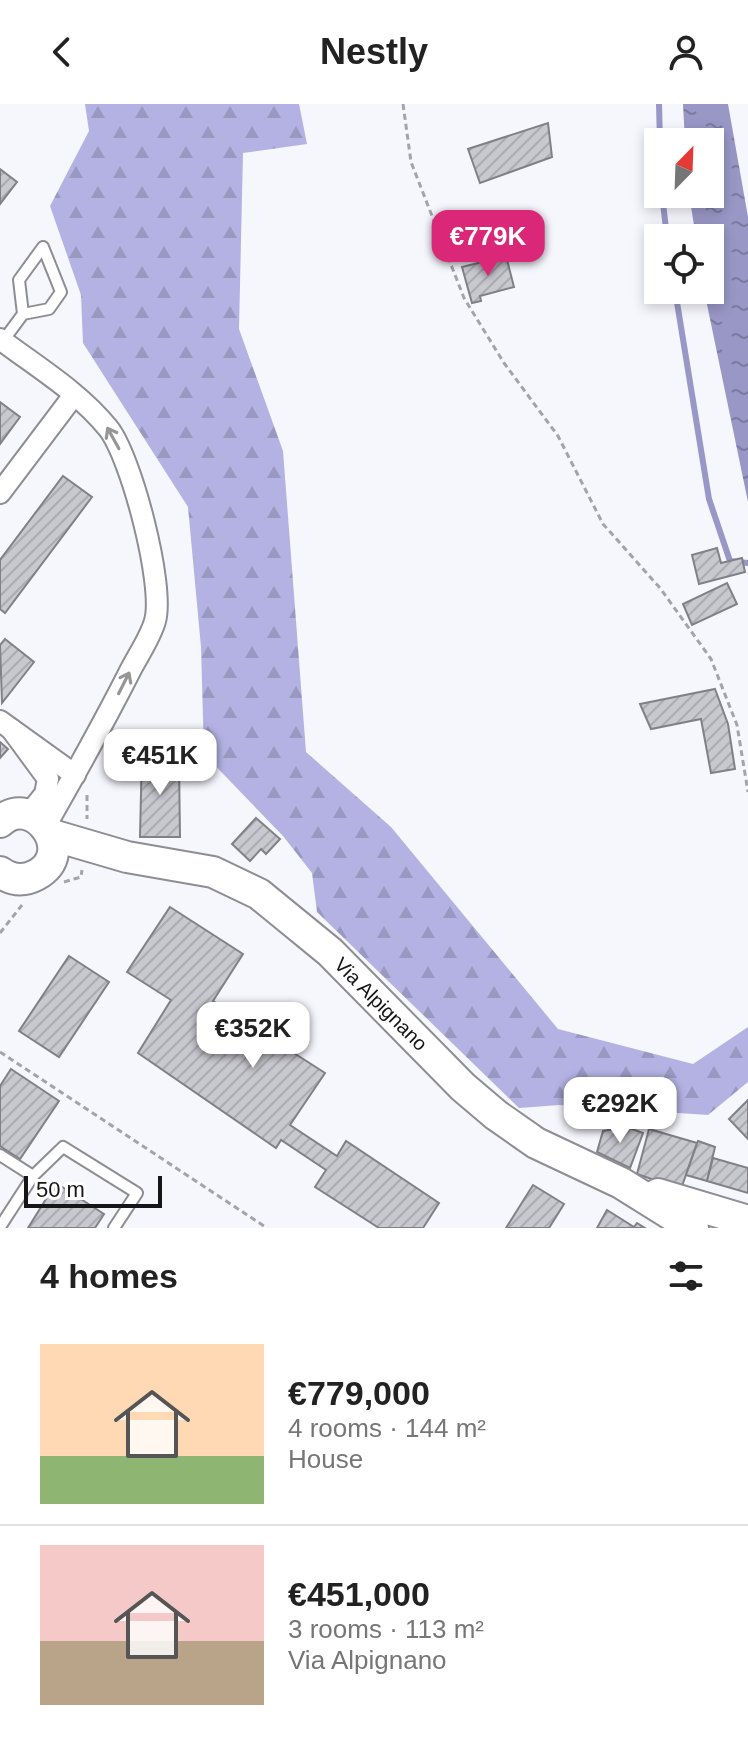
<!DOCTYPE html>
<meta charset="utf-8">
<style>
:root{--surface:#fff;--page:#f2f2f2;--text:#222;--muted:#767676;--line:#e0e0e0;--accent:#db2777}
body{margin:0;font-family:Helvetica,sans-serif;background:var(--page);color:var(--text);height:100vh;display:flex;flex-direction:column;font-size:30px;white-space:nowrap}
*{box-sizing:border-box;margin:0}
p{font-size:26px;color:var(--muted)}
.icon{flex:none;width:44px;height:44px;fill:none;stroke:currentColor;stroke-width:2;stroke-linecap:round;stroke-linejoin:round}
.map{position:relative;height:1124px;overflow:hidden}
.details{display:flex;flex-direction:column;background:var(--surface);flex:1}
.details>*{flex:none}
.needle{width:52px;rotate:23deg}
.buttons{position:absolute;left:644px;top:24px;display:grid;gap:16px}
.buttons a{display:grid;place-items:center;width:80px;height:80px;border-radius:0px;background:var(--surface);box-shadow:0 4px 12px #0003;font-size:40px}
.scale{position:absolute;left:24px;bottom:20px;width:138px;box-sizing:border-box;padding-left:8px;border:4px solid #161618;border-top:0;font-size:22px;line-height:28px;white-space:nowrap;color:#161618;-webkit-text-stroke:6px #fff;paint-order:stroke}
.price{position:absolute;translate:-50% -68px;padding:0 18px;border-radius:16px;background:#fff;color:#222;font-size:26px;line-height:52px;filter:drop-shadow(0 2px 4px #0008)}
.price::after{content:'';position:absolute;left:50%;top:48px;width:24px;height:18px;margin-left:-12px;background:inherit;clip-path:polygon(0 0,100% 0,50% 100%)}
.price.active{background:var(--accent);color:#fff}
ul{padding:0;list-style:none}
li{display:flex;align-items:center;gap:24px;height:200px;padding:0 40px}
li+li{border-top:2px solid var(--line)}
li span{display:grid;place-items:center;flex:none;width:224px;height:160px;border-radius:0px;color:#555}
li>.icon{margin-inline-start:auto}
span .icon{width:96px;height:96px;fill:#fffc;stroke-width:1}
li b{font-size:34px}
h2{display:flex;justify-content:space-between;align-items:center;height:96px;padding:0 40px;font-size:34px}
header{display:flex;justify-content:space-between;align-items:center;height:104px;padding:0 40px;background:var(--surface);font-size:36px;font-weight:800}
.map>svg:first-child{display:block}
.forest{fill:url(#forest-firs)}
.water{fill:url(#water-ripples)}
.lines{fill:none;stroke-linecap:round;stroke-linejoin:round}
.stream{stroke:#9897c6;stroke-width:6}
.building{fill:url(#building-hatch);stroke:#808086;stroke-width:2}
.lane-casing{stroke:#8d8d93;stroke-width:14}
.street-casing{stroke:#8d8d93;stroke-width:24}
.secondary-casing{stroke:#8d8d93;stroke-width:34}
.path{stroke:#a3a3a8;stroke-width:3;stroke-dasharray:6 4;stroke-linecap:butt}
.lane{stroke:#fff;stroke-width:10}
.street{stroke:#fff;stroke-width:20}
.secondary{stroke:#fff;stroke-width:30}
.oneway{stroke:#969697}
.labels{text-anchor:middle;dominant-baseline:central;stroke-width:6;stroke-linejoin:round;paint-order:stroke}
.street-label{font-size:20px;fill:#161618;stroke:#fff}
</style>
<header><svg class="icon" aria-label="back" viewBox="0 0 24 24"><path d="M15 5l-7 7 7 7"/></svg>Nestly<svg class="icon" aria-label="person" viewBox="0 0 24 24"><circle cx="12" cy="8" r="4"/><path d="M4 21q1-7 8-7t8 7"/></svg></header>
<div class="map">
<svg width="748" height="1124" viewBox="0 0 748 1124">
<defs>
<pattern id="forest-firs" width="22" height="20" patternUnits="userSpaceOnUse" patternTransform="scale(2)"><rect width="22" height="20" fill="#b3b2e2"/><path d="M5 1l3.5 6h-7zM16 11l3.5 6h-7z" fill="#9998c1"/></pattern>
<pattern id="water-ripples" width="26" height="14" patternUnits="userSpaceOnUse" patternTransform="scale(2)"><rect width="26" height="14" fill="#9897c6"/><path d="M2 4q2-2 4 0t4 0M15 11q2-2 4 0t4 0" fill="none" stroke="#7b7aa0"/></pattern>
<pattern id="building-hatch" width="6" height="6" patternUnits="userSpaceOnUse" patternTransform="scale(2)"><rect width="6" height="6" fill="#c8c8cf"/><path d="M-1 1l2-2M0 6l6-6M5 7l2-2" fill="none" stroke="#ababb1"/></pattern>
</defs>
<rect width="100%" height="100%" fill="#f6f6fd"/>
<path class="forest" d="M 85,0 L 299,0 L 307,40 L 243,49 L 239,225 L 283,347 L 306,648 L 391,723 L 558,925 L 693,960 L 748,923 L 748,978 L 708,1011 L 559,1001 L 519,1004 L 317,808 L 312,769 L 283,732 L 204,650 L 201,543 L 188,403 L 83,239 L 81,191 L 50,102 L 89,27 Z"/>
<path class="water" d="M 683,0 L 728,0 L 748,113 L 748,398 L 704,186 L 710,186 L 710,134 L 696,134 L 689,90 L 710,90 L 710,38 L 685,38 Z"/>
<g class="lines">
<g class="stream">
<path d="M 659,0 L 660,38"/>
<path d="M 662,90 L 667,134"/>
<path d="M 675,186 L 709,395 L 730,457 L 748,459"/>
</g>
</g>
<g class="building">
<path d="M 548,19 L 552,53 L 480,79 L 468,45 Z"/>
<path d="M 0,65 L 17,78 L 0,100 Z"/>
<path d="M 506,152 L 514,183 L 480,192 L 481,197 L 472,199 L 462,163 Z"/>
<path d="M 0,298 L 20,313 L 0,340 Z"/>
<path d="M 63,372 L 92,393 L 5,509 L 0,505 L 0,456 Z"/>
<path d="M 717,444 L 721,459 L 742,454 L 745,468 L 699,480 L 692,451 Z"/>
<path d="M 727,479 L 737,500 L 692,521 L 683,500 Z"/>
<path d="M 5,535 L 34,558 L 2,599 L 0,541 Z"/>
<path d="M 715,585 L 728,620 L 735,665 L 711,669 L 701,615 L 651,625 L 640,600 Z"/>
<path d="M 0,638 L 8,645 L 0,654 Z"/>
<path d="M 142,647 L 166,647 L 166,661 L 179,660 L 180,733 L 140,733 Z"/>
<path d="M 256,714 L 280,735 L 266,750 L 261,745 L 250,757 L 232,740 Z"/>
<path d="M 170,803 L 243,850 L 213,897 L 325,969 L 290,1021 L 337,1052 L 346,1037 L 439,1099 L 423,1124 L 379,1124 L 315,1083 L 326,1066 L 281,1036 L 276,1044 L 138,949 L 171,896 L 127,868 Z"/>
<path d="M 69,852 L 109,878 L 59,953 L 19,927 Z"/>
<path d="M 11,965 L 59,997 L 20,1055 L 0,1042 L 0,982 Z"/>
<path d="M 748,996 L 748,1035 L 729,1015 Z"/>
<path d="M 627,1023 L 643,1029 L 630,1064 L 597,1048 L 603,1027 Z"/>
<path d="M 649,1025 L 697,1039 L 681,1085 L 637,1070 Z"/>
<path d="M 698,1037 L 715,1043 L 707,1077 L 686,1071 Z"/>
<path d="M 713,1054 L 748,1064 L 748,1089 L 707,1077 Z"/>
<path d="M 56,1079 L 104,1110 L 95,1124 L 28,1124 Z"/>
<path d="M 533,1081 L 564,1100 L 549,1124 L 506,1124 Z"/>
<path d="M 607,1106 L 634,1123 L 637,1119 L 645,1124 L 597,1124 Z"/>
</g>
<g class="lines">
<g class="lane-casing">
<g id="lane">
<path d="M 3,237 L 23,210 L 19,176 L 43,143 L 61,188 L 49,205 L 23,210"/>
<path d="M 0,1051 L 33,1072 L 0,1123"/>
<path d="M 33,1072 L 63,1043 L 137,1089 L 114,1124"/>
</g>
</g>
<g class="street-casing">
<g id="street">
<path d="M 0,235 C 37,263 79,288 108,324 C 131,352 165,482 155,517 C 150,535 136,554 128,571 C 102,622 74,672 46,721"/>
<path d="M 0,389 L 74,291"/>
<path d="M 0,617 L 75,671"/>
<path d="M 12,626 L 48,675 L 45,690 L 29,710"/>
</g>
</g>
<g class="secondary-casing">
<g id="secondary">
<path d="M 0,718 C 32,687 79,748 36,771 C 23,778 11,776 0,768"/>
<path d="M 52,731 L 127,753 L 213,768 L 259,790 L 330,848 L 463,983 L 496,1011 L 536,1039 L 621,1079 L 693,1124"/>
<path d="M 658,1090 L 748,1117"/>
</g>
</g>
<g class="path">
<path d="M 403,0 L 411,58 L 464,194 L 504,259 L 558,332 L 603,420 L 660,484 L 711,555 L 737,621 L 748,688"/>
<path d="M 87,691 L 87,715"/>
<path d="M 64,778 L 81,773 L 82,766"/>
<path d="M 0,829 L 22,801"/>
<path d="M 0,948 L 267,1124"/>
</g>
<use href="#lane" class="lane"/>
<use href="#street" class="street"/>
<use href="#secondary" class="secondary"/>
</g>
<defs><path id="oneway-shaft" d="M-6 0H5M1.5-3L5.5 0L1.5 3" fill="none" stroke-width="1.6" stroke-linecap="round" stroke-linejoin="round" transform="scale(2)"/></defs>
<g class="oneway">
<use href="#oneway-shaft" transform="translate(113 334) rotate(-119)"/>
<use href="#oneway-shaft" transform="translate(124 579) rotate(-63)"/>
</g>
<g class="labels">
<g class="street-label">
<text transform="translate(381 900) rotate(45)">Via Alpignano</text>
</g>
</g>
</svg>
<div class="buttons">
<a><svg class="needle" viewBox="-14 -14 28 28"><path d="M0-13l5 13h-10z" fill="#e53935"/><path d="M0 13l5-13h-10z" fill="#767676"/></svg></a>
<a><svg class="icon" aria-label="locate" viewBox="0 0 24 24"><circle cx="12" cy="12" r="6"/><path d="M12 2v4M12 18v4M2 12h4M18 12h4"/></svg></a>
</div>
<div class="scale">50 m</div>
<b class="price active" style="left:488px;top:174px">€779K</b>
<b class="price" style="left:160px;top:693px">€451K</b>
<b class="price" style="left:253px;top:966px">€352K</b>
<b class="price" style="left:620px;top:1041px">€292K</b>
</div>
<section class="details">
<h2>4 homes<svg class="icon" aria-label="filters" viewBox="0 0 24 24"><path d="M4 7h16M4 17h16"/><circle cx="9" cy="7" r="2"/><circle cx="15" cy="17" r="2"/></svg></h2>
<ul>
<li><span style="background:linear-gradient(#ffd9b3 70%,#8fb573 0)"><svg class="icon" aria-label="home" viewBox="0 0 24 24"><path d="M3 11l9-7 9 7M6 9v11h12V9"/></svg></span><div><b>€779,000</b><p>4 rooms · 144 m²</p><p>House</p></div></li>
<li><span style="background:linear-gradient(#f6c9c9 60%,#b9a48a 0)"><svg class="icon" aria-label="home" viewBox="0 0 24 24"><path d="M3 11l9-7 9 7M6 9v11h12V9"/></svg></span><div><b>€451,000</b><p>3 rooms · 113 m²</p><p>Via Alpignano</p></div></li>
</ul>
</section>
